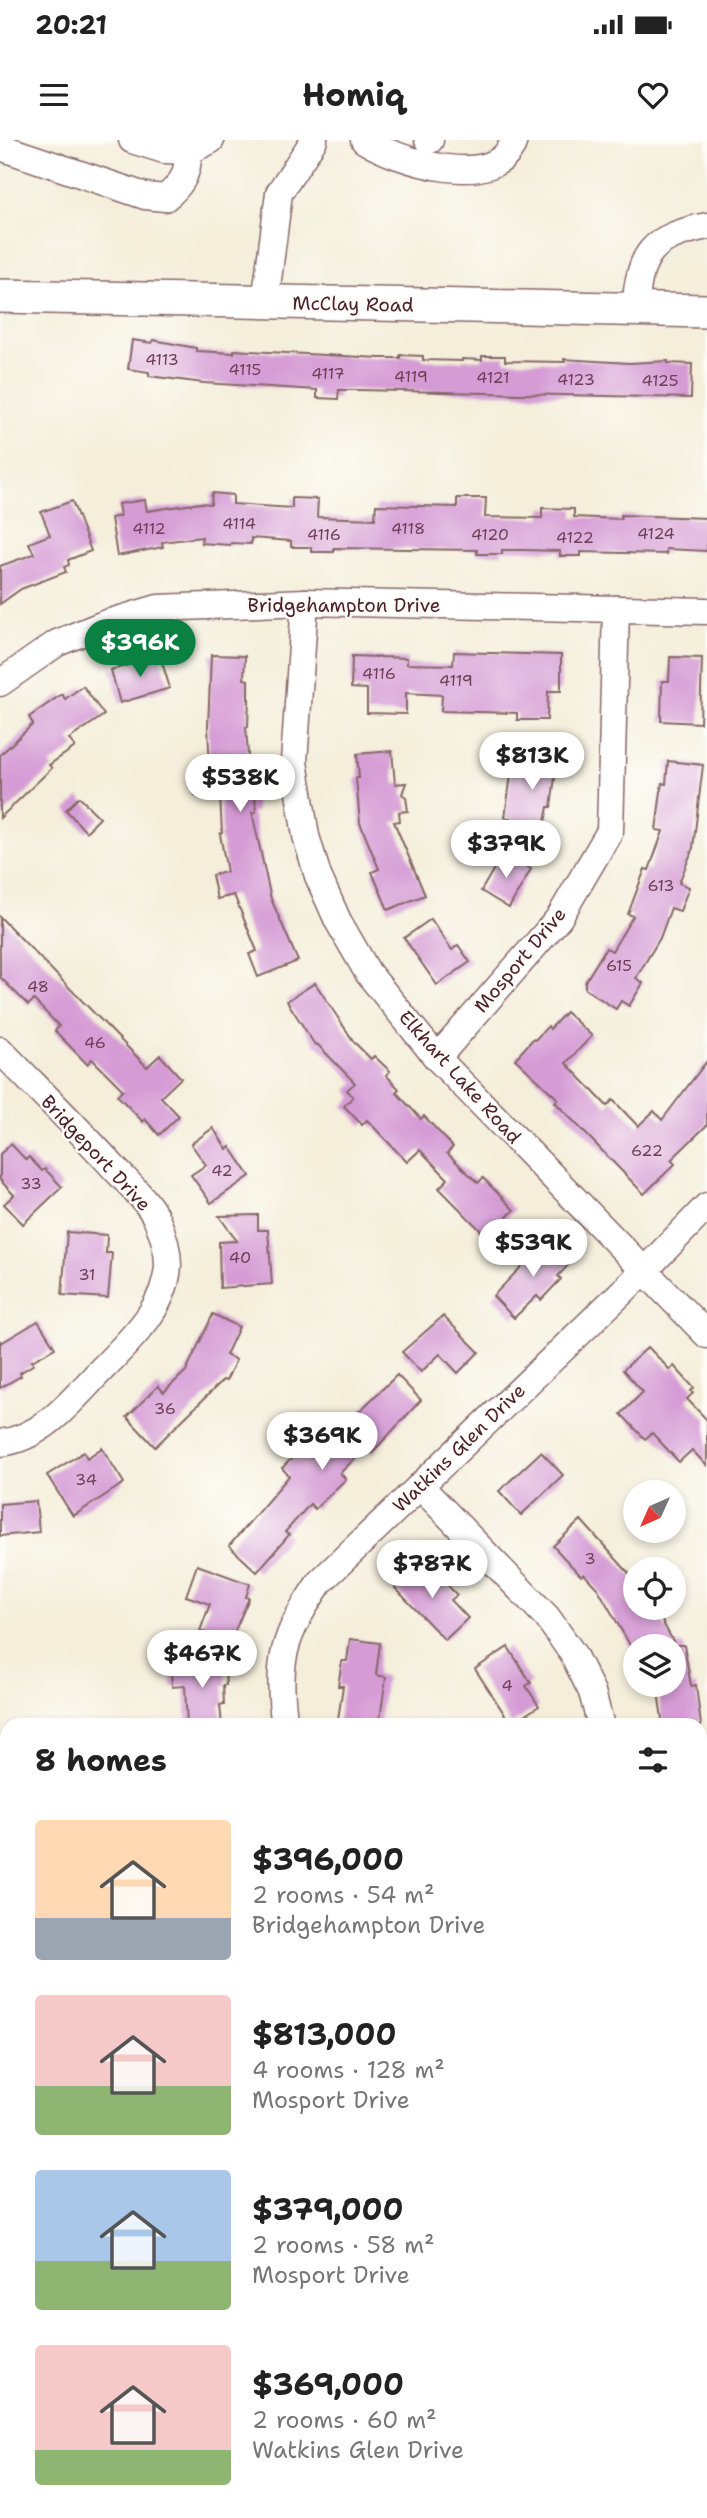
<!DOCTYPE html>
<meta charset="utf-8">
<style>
:root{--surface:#fff;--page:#f2f2f2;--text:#222;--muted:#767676;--accent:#0b8043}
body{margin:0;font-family:"Shantell Sans",sans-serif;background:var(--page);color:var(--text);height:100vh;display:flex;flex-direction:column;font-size:26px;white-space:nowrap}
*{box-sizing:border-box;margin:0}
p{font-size:23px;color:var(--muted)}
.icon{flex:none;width:38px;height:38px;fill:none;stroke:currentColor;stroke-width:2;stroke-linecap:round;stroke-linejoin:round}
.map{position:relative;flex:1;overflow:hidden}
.side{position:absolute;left:0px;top:1578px;width:707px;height:800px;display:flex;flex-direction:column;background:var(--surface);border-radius:21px 21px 0 0;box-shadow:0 4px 10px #0003}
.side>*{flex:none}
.needle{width:46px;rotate:225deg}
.fabs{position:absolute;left:623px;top:1340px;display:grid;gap:14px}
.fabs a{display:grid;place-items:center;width:63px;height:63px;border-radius:50%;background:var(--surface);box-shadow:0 4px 10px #0003;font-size:35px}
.price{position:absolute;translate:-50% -60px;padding:0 16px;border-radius:24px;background:#fff;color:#222;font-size:23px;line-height:46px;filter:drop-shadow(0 2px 4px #0008)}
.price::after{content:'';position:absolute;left:50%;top:42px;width:21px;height:16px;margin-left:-10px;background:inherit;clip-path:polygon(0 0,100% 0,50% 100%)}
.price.current{background:var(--accent);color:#fff}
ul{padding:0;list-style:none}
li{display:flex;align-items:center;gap:21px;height:175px;padding:0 35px}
li span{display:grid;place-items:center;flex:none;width:196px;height:140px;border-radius:7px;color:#555}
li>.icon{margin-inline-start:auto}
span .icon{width:84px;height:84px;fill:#fffc;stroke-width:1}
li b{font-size:30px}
h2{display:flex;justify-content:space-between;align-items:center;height:84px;padding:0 35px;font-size:30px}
.status{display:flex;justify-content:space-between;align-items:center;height:49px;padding:0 35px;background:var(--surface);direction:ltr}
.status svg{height:19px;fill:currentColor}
header{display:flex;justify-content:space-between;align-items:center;height:91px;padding:0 35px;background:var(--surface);font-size:32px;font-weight:700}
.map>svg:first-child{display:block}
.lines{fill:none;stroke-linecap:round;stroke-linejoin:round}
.stream{stroke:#43b2bd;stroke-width:7}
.building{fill:#d59bd5}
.minor-casing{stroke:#866768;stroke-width:29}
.major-casing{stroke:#866768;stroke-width:36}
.minor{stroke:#fff;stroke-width:26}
.major{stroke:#fff;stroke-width:33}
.labels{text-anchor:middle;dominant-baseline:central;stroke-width:5;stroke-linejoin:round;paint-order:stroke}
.number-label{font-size:16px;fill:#6d3e56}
.street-label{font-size:19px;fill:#4a1f2b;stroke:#fdfcf7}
</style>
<div class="status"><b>20:21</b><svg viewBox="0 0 49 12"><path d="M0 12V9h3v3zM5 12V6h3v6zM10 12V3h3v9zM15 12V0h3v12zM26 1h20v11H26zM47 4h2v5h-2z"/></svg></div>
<header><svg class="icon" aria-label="menu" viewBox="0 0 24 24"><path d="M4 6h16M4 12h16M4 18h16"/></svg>Homiq<svg class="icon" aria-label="heart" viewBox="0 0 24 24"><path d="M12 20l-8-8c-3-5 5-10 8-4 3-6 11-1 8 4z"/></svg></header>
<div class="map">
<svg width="707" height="2378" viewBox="0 0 707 2378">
<rect width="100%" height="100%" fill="#fdfcf7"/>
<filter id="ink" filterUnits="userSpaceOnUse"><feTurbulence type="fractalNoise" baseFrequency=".0143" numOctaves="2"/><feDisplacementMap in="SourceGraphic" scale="14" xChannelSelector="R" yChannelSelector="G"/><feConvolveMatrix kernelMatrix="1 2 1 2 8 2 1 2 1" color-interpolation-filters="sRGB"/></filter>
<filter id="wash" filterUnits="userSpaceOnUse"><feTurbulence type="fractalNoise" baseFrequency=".00686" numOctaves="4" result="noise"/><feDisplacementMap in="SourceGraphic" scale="28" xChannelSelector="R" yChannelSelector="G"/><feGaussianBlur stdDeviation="1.57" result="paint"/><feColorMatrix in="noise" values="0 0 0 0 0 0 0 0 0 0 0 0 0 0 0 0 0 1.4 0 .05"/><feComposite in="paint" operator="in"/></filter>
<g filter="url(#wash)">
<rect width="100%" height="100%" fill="#f4eeda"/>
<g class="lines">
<g class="stream">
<path d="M 0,2133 L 7,2133"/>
<path d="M 700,2335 L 707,2338"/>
</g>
</g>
<g id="blocks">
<g class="building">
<path d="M 132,200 L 152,203 L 153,200 L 196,208 L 196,211 L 234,213 L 234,210 L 380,218 L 400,218 L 400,215 L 423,216 L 423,220 L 462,221 L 462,219 L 482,220 L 482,216 L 505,216 L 505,221 L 565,222 L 564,219 L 629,223 L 668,221 L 668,223 L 692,224 L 691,258 L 359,250 L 339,250 L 338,259 L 317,258 L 317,250 L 204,243 L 149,236 L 149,232 L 128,229 Z"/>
<path d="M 212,353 L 233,355 L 233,364 L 292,368 L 292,358 L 318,359 L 317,377 L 375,379 L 376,365 L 457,367 L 457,358 L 486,358 L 485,377 L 542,378 L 542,368 L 574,369 L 574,377 L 621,379 L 621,375 L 707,378 L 707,411 L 666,409 L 666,414 L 581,412 L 581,416 L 560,416 L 560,411 L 523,410 L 502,410 L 502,414 L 477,414 L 477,410 L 334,408 L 334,412 L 311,412 L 311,407 L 291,407 L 291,401 L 251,398 L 251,404 L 231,403 L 230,405 L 201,403 L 202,397 L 162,402 L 163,407 L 117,416 L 111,378 L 120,376 L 118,364 L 145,360 L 147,371 L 200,363 L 211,364 Z"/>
<path d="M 72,361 L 91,411 L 68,420 L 69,425 L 64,427 L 66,432 L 21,449 L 0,464 L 0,426 L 34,414 L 29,403 L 50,395 L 41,372 Z"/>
<path d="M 454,512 L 561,515 L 561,551 L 548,551 L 547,580 L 517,580 L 517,573 L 441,571 L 442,555 L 406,553 L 406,574 L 367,573 L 367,549 L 351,548 L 352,516 L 407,518 L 407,524 L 453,525 Z"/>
<path d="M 211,515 L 245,516 L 244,539 L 248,540 L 248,559 L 249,559 L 248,587 L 246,587 L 249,629 L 254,629 L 256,672 L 252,672 L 271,759 L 298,821 L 258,837 L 249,814 L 257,811 L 234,755 L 217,759 L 212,735 L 227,732 L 220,694 L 222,693 L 220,655 L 195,656 L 194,634 L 210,633 L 208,586 Z"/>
<path d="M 160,516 L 170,548 L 120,563 L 111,530 Z"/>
<path d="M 670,517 L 702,518 L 700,583 L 661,581 L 662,541 L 669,541 Z"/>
<path d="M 83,546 L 104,575 L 69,599 L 75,607 L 49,625 L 52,628 L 0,678 L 0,615 L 33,584 L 29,577 L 62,554 L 65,559 Z"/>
<path d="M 392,611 L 395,644 L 406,643 L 402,654 L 406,657 L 408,671 L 399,672 L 400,681 L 394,682 L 425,755 L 388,770 L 372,732 L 379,729 L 360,683 L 356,638 L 359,638 L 357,614 Z"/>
<path d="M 525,616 L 557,622 L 551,667 L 548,667 L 544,687 L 512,681 L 512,679 L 505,677 L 511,635 L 521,637 Z"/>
<path d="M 668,621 L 703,625 L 693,708 L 679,743 L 689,747 L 680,771 L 671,768 L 660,798 L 636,838 L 643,843 L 629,866 L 621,861 L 616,869 L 585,849 L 585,842 L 606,808 L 612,811 L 633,776 L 628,774 L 645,729 L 649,730 L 663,691 L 656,690 L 662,643 L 666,644 Z"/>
<path d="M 79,657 L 100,678 L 86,692 L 66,670 Z"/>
<path d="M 503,713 L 531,729 L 509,768 L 481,751 Z"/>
<path d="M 0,777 L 147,927 L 160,915 L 181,938 L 161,957 L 179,976 L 159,995 L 145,979 L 143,982 L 117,955 L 123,950 L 92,919 L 87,924 L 55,891 L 59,886 L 34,860 L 28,865 L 0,837 Z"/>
<path d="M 431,779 L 452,810 L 458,805 L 470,822 L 437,845 L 404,798 Z"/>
<path d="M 315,843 L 354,902 L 371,919 L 374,916 L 390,931 L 386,935 L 399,949 L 396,952 L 421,979 L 424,976 L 453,1007 L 447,1013 L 478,1043 L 483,1038 L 514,1070 L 487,1097 L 439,1048 L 448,1039 L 420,1010 L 407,1022 L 367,980 L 362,985 L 344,966 L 353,957 L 347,950 L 355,943 L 317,904 L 315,905 L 287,861 Z"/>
<path d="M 566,872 L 592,896 L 566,923 L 607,966 L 613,960 L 638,986 L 654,971 L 662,980 L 707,921 L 707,985 L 671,1020 L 675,1024 L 644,1054 L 555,962 L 558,959 L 515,919 L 533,899 L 535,900 L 548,886 L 550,889 Z"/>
<path d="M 213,988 L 227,1009 L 230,1007 L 250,1036 L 211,1063 L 191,1035 L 206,1025 L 191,1004 Z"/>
<path d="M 11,1004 L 26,1020 L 29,1017 L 42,1031 L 45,1029 L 62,1047 L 23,1084 L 4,1064 L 14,1055 L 0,1040 L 0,1014 Z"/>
<path d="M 258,1075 L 258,1090 L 268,1090 L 272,1144 L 220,1148 L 219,1102 L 237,1101 L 219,1076 Z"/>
<path d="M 67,1092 L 107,1095 L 106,1113 L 112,1113 L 108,1158 L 62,1155 Z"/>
<path d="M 549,1098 L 572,1121 L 558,1136 L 561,1139 L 541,1160 L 537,1156 L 514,1178 L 493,1156 Z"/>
<path d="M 213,1174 L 239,1187 L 226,1215 L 236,1220 L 226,1241 L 223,1240 L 155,1307 L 127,1277 L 158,1246 L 164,1252 L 186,1231 Z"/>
<path d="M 443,1176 L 479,1212 L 458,1233 L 440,1214 L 421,1232 L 402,1212 Z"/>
<path d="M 38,1181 L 55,1208 L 32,1221 L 34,1224 L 20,1233 L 21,1236 L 0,1248 L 0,1200 L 1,1203 Z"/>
<path d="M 648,1207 L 670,1230 L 674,1226 L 694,1248 L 691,1251 L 693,1253 L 687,1259 L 707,1280 L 707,1326 L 692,1310 L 679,1322 L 652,1293 L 645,1299 L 621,1274 L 643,1252 L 623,1230 Z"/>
<path d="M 397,1235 L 421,1260 L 372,1313 L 367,1307 L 340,1333 L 346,1339 L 315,1369 L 310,1364 L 285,1392 L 289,1395 L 257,1432 L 229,1406 L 289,1336 L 282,1328 L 302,1308 L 312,1317 Z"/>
<path d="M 102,1308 L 124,1343 L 73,1376 L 47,1335 L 84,1312 L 87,1318 Z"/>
<path d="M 541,1312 L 563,1335 L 521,1375 L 499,1351 Z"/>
<path d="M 36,1361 L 39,1392 L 0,1396 L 0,1364 Z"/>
<path d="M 581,1380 L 635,1440 L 635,1468 L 655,1468 L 675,1505 L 684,1505 L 691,1546 L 696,1545 L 701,1586 L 663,1586 L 657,1545 L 674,1545 L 674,1507 L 631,1507 L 598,1449 L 584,1434 L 581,1436 L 553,1406 Z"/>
<path d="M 424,1421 L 457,1455 L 451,1460 L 468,1478 L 445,1500 L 395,1448 Z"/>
<path d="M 197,1425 L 250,1444 L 246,1457 L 249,1458 L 230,1502 L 200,1491 L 210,1464 L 186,1456 Z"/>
<path d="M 350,1499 L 380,1503 L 376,1535 L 386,1537 L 379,1586 L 337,1586 L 343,1546 L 338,1546 L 342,1521 L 347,1521 Z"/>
<path d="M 508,1507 L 531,1543 L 526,1546 L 539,1566 L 511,1584 L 475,1529 Z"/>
<path d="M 224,1518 L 226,1545 L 223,1545 L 224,1564 L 220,1565 L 222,1586 L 187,1586 L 185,1546 L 172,1547 L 171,1526 L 184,1526 L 183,1520 Z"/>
</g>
</g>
</g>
<g filter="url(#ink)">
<use href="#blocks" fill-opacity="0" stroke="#866768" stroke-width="2"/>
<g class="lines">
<g class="minor-casing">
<g id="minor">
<path d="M 132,0 L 164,10 L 189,11 L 211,0"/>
<path d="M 364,0 C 395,20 499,54 514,0"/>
<path d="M 428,0 L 430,0"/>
<path d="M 0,7 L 145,56 L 165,58 C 184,43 187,34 189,11"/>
<path d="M 265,163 L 279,53 L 314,0"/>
<path d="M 635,169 C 640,112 650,98 707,86"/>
<path d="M 305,462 L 294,622 L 306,696 L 318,736 L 338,781 L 368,833 L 437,918 L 707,1195"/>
<path d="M 0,543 L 57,503 L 104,484 L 158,468 L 305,462 L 707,471"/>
<path d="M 0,910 C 39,950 78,988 115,1029 C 129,1044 147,1060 156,1078 C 162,1091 168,1110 168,1125 C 166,1167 132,1198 105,1226 C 74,1257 45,1298 0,1303"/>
<path d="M 437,918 L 559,778 L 610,691 L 616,469"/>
<path d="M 420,1346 L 547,1477 L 573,1514 L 592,1552 L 601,1586"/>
<path d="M 285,1586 C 275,1521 284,1495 320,1442 L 645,1130 L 707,1066"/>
</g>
</g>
<g class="major-casing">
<path id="major" d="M 0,156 L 707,171"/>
</g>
<use href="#minor" class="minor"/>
<use href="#major" class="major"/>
</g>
</g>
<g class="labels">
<g class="number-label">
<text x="162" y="219">4113</text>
<text x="245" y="229">4115</text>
<text x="328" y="233">4117</text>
<text x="411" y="236">4119</text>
<text x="493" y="237">4121</text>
<text x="576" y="239">4123</text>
<text x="660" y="240">4125</text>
<text x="239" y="383">4114</text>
<text x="149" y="388">4112</text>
<text x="408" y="388">4118</text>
<text x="656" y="393">4124</text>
<text x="324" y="394">4116</text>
<text x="490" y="394">4120</text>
<text x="575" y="397">4122</text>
<text x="379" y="533">4116</text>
<text x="456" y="540">4119</text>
<text x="661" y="745">613</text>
<text x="619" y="825">615</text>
<text x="38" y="846">48</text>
<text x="95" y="902">46</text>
<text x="647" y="1010">622</text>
<text x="222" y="1030">42</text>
<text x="31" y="1043">33</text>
<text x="240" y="1117">40</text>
<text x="87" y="1134">31</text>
<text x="165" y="1268">36</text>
<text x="86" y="1339">34</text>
<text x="590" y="1418">3</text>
<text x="507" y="1545">4</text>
</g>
<g class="street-label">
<text transform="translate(353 164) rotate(1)">McClay Road</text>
<text x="344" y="465">Bridgehampton Drive</text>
<text transform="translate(520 820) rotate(-50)">Mosport Drive</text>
<text transform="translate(460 937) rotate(48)">Elkhart Lake Road</text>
<text transform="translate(96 1013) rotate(47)">Bridgeport Drive</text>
<text transform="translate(459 1308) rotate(-44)">Watkins Glen Drive</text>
</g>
</g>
</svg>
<div class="fabs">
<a><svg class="needle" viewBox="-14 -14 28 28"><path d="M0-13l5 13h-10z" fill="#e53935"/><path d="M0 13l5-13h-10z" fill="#767676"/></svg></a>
<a><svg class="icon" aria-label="locate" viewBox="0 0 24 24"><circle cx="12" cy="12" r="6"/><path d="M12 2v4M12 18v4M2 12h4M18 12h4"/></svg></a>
<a><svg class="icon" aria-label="layers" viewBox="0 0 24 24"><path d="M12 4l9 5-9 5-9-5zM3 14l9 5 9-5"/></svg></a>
</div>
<b class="price current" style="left:140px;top:539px">$396K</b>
<b class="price" style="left:532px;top:652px">$813K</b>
<b class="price" style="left:240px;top:674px">$538K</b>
<b class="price" style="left:506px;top:740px">$379K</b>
<b class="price" style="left:533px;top:1139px">$539K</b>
<b class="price" style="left:322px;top:1332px">$369K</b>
<b class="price" style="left:432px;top:1460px">$787K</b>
<b class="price" style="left:202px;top:1550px">$467K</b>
<section class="side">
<h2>8 homes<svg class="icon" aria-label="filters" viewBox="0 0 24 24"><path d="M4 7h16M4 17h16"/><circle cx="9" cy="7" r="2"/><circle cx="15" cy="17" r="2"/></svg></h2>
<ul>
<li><span style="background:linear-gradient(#ffd9b3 70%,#9aa5b1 0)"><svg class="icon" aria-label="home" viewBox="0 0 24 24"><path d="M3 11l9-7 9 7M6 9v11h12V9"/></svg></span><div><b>$396,000</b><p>2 rooms · 54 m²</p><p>Bridgehampton Drive</p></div></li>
<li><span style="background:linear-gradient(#f6c9c9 65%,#8fb573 0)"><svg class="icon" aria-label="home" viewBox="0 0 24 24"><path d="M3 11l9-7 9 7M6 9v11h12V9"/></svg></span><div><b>$813,000</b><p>4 rooms · 128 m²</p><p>Mosport Drive</p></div></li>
<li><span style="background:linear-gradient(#a9c7e8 65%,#8fb573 0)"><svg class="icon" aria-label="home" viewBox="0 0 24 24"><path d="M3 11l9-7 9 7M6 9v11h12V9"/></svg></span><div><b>$379,000</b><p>2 rooms · 58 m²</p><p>Mosport Drive</p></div></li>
<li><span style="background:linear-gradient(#f6c9c9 75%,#8fb573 0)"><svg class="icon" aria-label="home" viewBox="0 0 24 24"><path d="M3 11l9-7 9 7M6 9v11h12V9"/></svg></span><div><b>$369,000</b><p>2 rooms · 60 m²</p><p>Watkins Glen Drive</p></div></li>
</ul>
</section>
</div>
